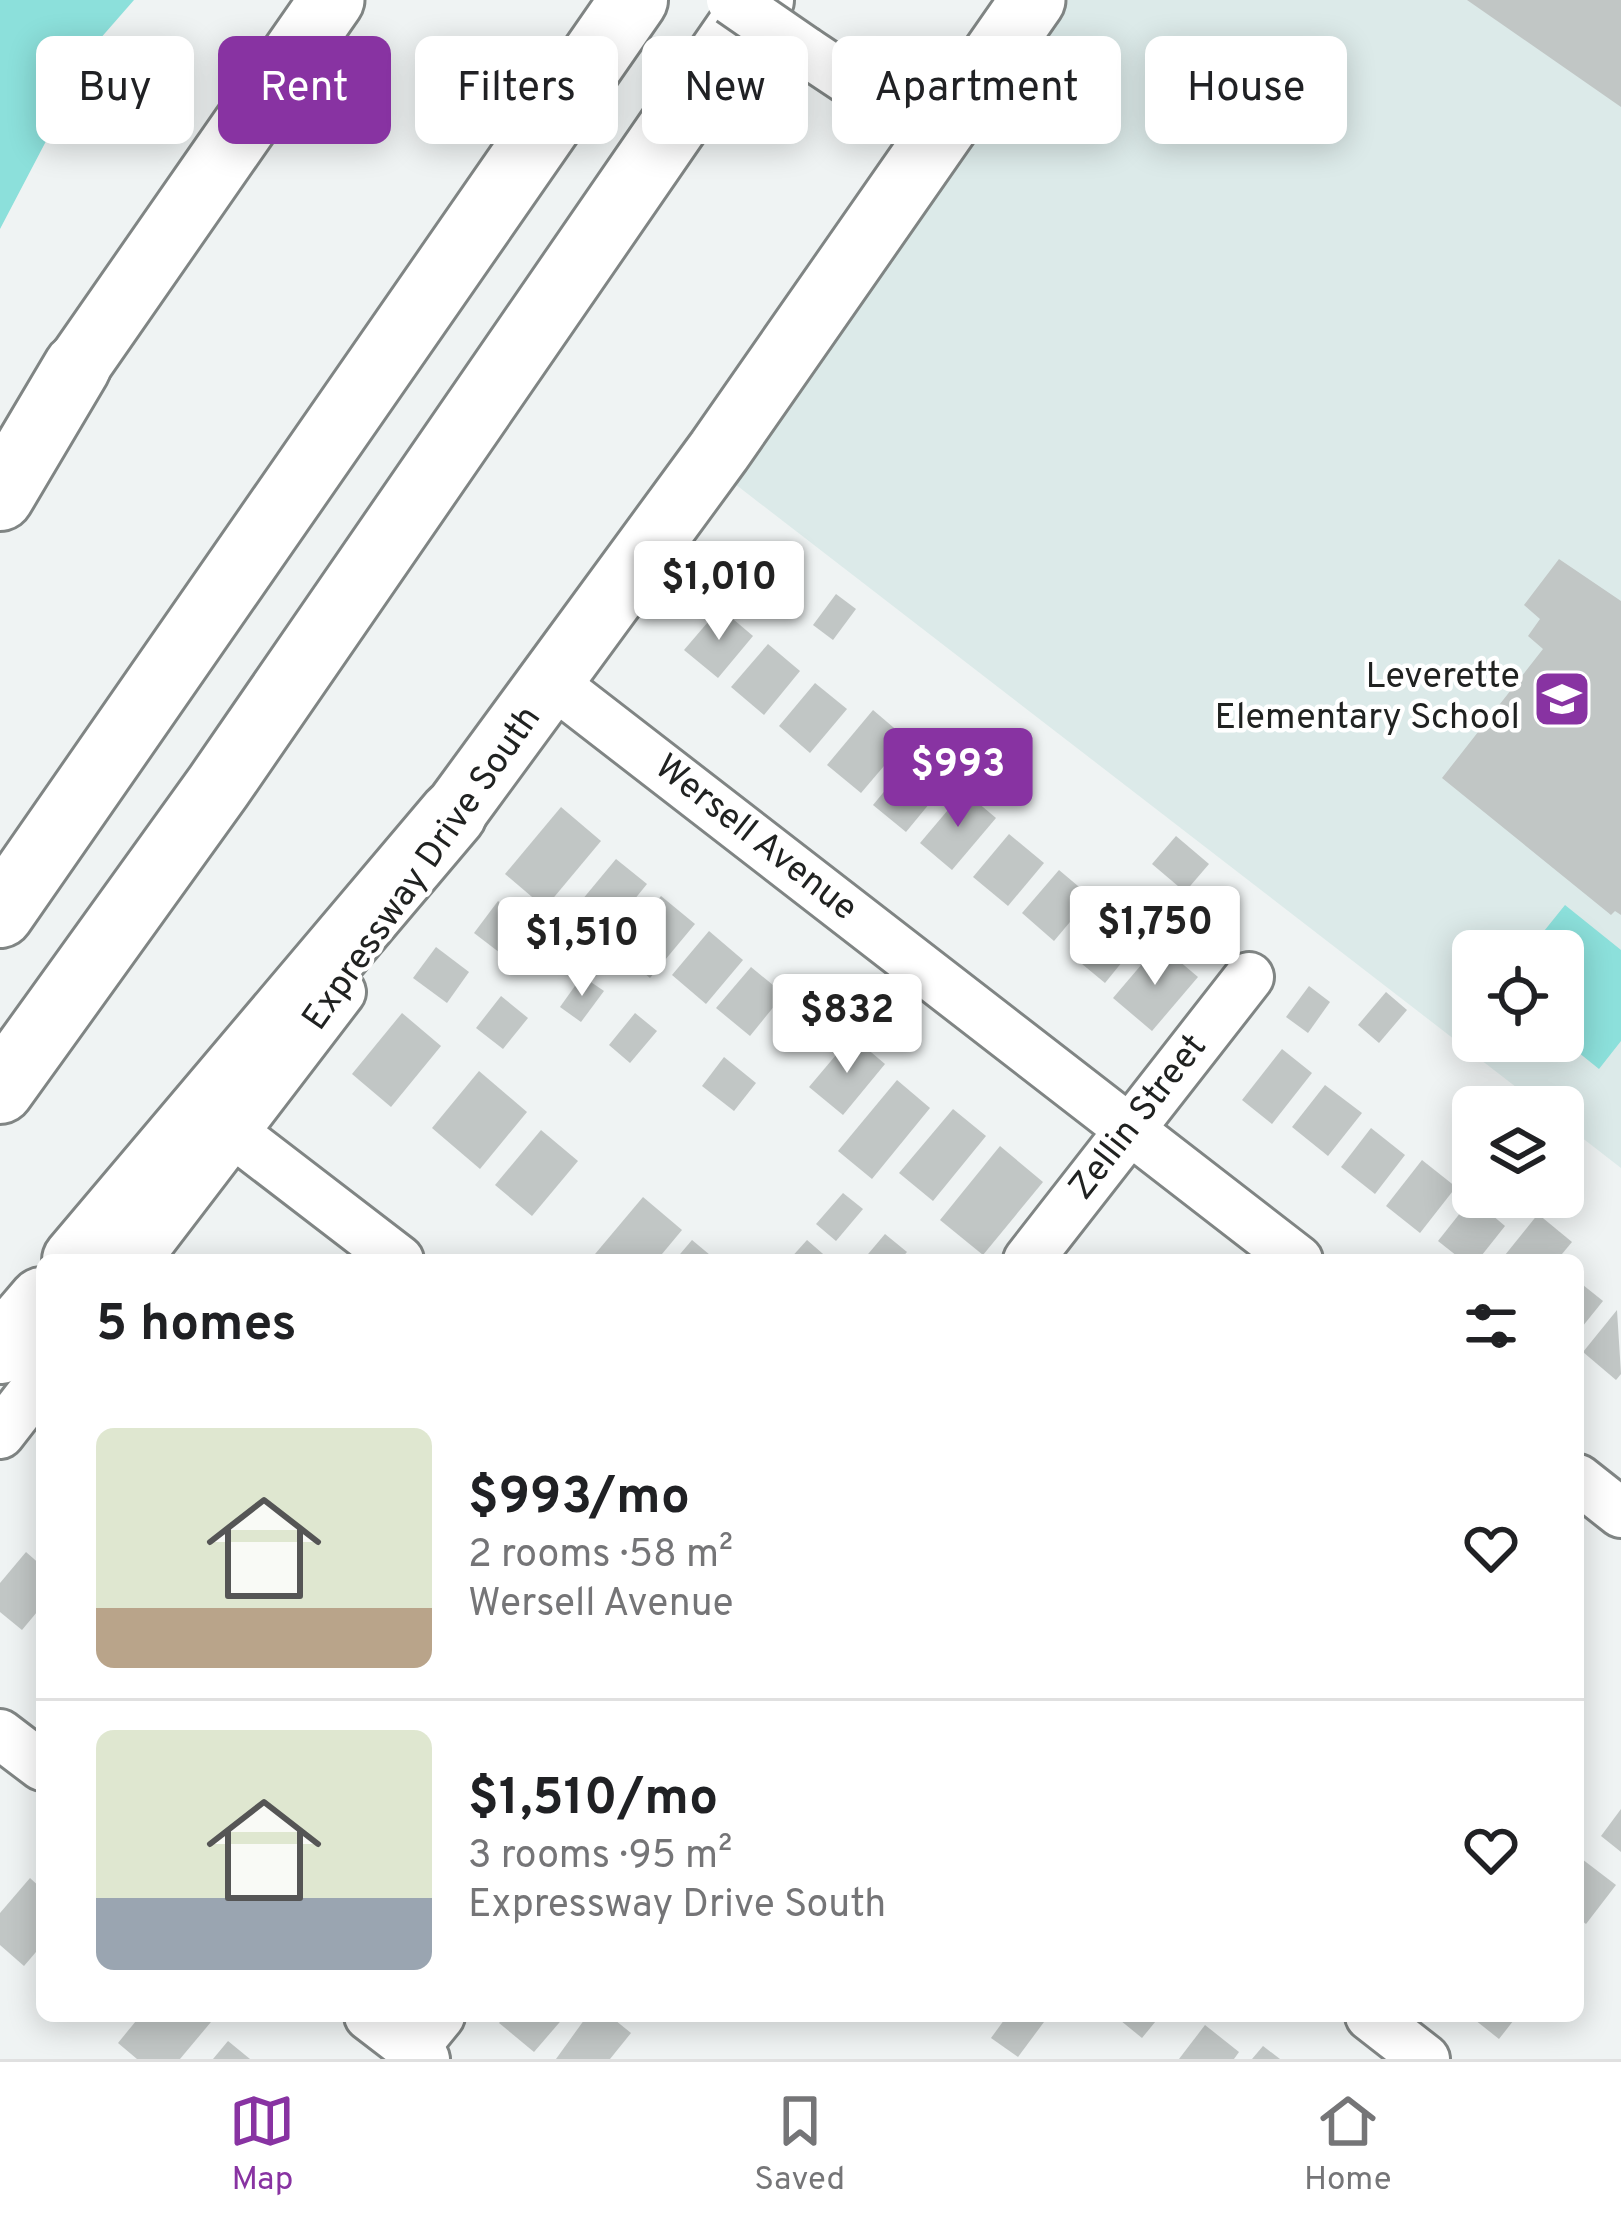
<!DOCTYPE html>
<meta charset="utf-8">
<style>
:root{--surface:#fff;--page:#f2f2f2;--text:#202124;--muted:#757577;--line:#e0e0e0;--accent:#8833a2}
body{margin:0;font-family:Overpass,sans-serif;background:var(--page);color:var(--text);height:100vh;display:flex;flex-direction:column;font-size:45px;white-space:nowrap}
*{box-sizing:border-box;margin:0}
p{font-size:39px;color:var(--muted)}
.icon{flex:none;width:66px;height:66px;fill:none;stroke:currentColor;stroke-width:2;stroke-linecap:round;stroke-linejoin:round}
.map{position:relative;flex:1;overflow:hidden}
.side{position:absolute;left:36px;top:1254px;width:1548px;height:768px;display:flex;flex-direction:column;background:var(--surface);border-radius:18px;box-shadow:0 6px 30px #0003}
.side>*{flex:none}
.banner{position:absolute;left:36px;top:36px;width:1551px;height:108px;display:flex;gap:24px}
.buttons{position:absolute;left:1452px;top:930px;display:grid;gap:24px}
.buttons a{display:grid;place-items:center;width:132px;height:132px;border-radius:18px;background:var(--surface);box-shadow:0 6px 30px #0003;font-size:60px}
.price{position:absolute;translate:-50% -102px;padding:0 27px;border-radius:12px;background:#fff;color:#222;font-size:39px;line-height:78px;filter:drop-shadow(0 3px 6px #0008)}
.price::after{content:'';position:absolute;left:50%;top:72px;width:36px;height:27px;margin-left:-18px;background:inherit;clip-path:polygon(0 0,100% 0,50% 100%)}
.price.on{background:var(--accent);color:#fff}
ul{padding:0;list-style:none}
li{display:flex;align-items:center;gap:36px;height:300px;padding:0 60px}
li+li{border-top:3px solid var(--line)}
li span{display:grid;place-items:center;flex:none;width:336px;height:240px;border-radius:18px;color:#555}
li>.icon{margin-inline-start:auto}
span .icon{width:144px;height:144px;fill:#fffc;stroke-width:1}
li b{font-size:51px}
h2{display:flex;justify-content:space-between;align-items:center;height:144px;padding:0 60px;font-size:51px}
.chip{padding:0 42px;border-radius:18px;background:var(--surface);box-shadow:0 6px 30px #0003;font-size:42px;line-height:108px}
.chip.on{background:var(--accent);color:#fff}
.tab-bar{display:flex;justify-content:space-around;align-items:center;height:168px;border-top:3px solid var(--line);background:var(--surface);font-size:33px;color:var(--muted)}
.tab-bar a{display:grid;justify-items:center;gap:6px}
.tab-bar .on{color:var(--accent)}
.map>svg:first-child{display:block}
.built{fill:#dceae9;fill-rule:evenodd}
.green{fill:#8ce0db}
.building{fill:#c1c6c5}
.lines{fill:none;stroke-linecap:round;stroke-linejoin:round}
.minor-casing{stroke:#808584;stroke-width:54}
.major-casing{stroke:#808584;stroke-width:69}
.highway-casing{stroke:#808584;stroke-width:72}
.minor{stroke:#fff;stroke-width:48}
.major{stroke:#fff;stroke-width:63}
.highway{stroke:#fff;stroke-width:66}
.minor-bridge-casing{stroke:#808584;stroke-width:54;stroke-linecap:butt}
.minor-bridge{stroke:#fff;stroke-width:48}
.labels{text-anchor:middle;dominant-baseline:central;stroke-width:9;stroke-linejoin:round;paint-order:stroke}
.poi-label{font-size:36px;fill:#202221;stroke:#fff;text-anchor:end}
.street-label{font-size:36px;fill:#202221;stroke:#fff}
</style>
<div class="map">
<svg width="1621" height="2059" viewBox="0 0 1621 2059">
<rect width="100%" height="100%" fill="#eff3f3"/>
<path class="built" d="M 1068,0 L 1621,0 L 1621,1168 L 1563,1123 L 1563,1107 L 1542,1107 L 735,484 ZM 1473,951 L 1563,951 L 1563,1041 L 1473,1041 Z"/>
<g class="green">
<path d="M 0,0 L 134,0 L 99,40 L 0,229 Z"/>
<path d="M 1565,905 L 1621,950 L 1621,1041 L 1599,1069 L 1563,1040 L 1563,951 L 1528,951 Z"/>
</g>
<g class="building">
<path d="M 1467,0 L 1621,0 L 1621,107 Z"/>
<path d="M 1559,559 L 1621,601 L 1621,915 L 1615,911 L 1611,915 L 1442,778 L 1543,649 L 1528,636 L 1540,619 L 1524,605 Z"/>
<path d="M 836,594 L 856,609 L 833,640 L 813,625 Z"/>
<path d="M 720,608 L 753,636 L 718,678 L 684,650 Z"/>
<path d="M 768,644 L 800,671 L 764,715 L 731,687 Z"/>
<path d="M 815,683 L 847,709 L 810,753 L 779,726 Z"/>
<path d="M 873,710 L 907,739 L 861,793 L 827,765 Z"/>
<path d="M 920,748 L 953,775 L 906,832 L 873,805 Z"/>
<path d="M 964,791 L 996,818 L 952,870 L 920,843 Z"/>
<path d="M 561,807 L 601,841 L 545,908 L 505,874 Z"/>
<path d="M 1009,834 L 1044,863 L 1008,906 L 973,877 Z"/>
<path d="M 1176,836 L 1209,864 L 1185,892 L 1152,864 Z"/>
<path d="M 616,859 L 647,884 L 604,937 L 572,912 Z"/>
<path d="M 1059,870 L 1091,897 L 1054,941 L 1022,913 Z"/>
<path d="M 661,896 L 695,924 L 650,978 L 617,950 Z"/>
<path d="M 1119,896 L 1153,924 L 1105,983 L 1070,954 Z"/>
<path d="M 498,901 L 528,924 L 504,956 L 474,933 Z"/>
<path d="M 709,931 L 743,960 L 706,1004 L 672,975 Z"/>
<path d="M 1159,944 L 1198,977 L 1152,1031 L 1113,998 Z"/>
<path d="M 436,947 L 469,972 L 447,1003 L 413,978 Z"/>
<path d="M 751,967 L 784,994 L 750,1036 L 716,1008 Z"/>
<path d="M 582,976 L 604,991 L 581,1022 L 560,1007 Z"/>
<path d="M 1309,986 L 1330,1002 L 1308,1033 L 1286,1017 Z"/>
<path d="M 1386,992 L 1407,1010 L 1379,1043 L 1358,1025 Z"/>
<path d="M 501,996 L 528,1018 L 503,1049 L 476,1028 Z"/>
<path d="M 402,1013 L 441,1046 L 391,1107 L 352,1074 Z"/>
<path d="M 635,1013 L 657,1031 L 630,1063 L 609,1045 Z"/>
<path d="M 852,1036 L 885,1064 L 843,1115 L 809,1087 Z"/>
<path d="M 1282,1049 L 1312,1073 L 1272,1124 L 1242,1100 Z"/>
<path d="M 724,1057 L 756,1083 L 734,1111 L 702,1086 Z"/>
<path d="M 479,1071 L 527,1112 L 480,1169 L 432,1128 Z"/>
<path d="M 897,1080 L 930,1108 L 872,1179 L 838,1151 Z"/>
<path d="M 1325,1085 L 1362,1113 L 1328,1156 L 1292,1127 Z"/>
<path d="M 953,1109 L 986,1136 L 933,1201 L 899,1173 Z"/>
<path d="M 1371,1128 L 1405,1155 L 1375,1194 L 1341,1167 Z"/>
<path d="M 541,1130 L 578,1161 L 532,1216 L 495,1185 Z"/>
<path d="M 1000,1146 L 1043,1182 L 983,1255 L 940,1220 Z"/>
<path d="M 1422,1160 L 1456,1187 L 1420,1233 L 1386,1206 Z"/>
<path d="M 843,1193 L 863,1209 L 836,1241 L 816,1224 Z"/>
<path d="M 643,1197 L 682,1230 L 657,1260 L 590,1260 Z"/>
<path d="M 1472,1198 L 1505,1226 L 1478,1260 L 1462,1260 L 1438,1241 Z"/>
<path d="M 1538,1214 L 1572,1242 L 1557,1260 L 1501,1260 Z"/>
<path d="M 885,1234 L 907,1252 L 900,1260 L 863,1260 Z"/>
<path d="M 692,1240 L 716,1260 L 675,1260 Z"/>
<path d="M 807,1240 L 830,1260 L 789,1260 Z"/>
<path d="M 1578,1281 L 1603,1301 L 1578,1332 Z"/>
<path d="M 1617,1310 L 1621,1374 L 1616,1380 L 1583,1352 Z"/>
<path d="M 26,1552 L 42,1566 L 42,1606 L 22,1630 L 0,1612 L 0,1583 Z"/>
<path d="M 1621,1809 L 1621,1852 L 1601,1836 Z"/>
<path d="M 1578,1856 L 1616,1885 L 1586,1924 L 1578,1918 Z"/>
<path d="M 30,1878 L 42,1889 L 42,1945 L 24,1966 L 0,1945 L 0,1913 Z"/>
<path d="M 140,2016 L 216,2016 L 180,2059 L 137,2059 L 118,2043 Z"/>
<path d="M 505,2016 L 565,2016 L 534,2052 L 499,2023 Z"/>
<path d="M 587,2016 L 610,2016 L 631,2033 L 610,2059 L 556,2059 Z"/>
<path d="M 1007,2016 L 1035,2016 L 1044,2022 L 1018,2057 L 991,2038 Z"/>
<path d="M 1115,2016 L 1160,2016 L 1142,2038 Z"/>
<path d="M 1470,2016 L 1517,2016 L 1499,2039 Z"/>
<path d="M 1205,2025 L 1239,2052 L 1234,2059 L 1179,2059 Z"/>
<path d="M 228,2041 L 250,2059 L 213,2059 Z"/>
<path d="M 1263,2046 L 1280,2059 L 1252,2059 Z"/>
</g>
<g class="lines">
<g class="minor-casing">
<g id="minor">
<path d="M 805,51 L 939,140"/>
<path d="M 553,683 L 1298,1260"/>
<path d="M 235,1134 L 399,1260"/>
<path d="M 136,1260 L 341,992"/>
<path d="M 1028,1260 L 1249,977"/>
<path d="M 0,1434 L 42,1380"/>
<path d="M 1578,1479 L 1621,1513"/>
<path d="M 0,1734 L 42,1766"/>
<path d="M 369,2016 L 425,2059"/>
<path d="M 1370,2016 L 1425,2059"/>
<path d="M 413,2049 L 440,2016"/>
</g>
</g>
<g class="major-casing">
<g id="major">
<path d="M 77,367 L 332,0"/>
<path d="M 453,814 L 719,451 L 1033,0"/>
</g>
</g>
<g class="highway-casing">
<g id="highway">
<path d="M 0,497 L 77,367"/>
<path d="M 0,914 L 634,0"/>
<path d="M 0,1090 L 218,787 L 760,0"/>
<path d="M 76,1260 L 453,814"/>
<path d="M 0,1350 L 42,1301"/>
</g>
</g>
<use href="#minor" class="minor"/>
<use href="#major" class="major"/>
<use href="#highway" class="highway"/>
<g class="minor-bridge-casing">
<path id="minor-bridge" d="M 731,0 L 805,51"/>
</g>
<use href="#minor-bridge" class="minor-bridge"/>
</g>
<defs>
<g id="school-square" transform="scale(3)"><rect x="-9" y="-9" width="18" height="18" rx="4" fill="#8833a2" stroke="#fff"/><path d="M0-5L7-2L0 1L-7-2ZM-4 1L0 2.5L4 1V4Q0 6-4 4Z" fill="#fff"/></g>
</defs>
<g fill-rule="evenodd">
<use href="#school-square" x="1562" y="699"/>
</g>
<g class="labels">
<g class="poi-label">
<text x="1520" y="678">Leverette<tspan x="1520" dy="41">Elementary School</tspan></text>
</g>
<g class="street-label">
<text transform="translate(755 839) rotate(38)">Wersell Avenue</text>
<text transform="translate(423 869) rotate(-55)">Expressway Drive South</text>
<text transform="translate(1139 1118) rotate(-52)">Zellin Street</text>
</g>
</g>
</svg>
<div class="buttons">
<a><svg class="icon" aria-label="locate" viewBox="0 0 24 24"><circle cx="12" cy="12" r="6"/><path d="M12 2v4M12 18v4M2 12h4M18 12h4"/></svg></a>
<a><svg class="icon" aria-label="layers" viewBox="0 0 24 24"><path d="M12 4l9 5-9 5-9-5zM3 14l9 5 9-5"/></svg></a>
</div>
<b class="price" style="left:719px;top:643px">$1,010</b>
<b class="price on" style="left:958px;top:830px">$993</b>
<b class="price" style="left:1155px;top:988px">$1,750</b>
<b class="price" style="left:582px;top:999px">$1,510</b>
<b class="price" style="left:847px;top:1076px">$832</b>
<div class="banner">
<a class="chip">Buy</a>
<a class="chip on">Rent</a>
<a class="chip">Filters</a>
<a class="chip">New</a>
<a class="chip">Apartment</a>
<a class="chip">House</a>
</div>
<section class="side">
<h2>5 homes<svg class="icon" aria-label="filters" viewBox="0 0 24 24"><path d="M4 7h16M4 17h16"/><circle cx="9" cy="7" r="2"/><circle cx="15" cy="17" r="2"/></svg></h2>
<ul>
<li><span style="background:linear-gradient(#dfe7d0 75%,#b9a48a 0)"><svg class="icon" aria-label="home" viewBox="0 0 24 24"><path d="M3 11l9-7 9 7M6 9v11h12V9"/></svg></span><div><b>$993/mo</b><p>2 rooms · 58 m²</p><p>Wersell Avenue</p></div><svg class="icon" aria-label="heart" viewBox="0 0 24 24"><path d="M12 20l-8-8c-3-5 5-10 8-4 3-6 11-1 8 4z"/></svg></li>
<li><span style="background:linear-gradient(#dfe7d0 70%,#9aa5b1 0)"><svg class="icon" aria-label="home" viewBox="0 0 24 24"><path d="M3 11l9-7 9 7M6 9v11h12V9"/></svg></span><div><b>$1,510/mo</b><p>3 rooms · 95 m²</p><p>Expressway Drive South</p></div><svg class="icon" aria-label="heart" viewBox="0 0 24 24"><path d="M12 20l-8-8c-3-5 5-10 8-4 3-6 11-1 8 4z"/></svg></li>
</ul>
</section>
</div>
<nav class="tab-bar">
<a class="on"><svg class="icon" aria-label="map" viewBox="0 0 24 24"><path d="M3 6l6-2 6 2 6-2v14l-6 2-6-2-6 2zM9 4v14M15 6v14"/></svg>Map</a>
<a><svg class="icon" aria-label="saved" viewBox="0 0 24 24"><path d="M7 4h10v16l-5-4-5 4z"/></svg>Saved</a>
<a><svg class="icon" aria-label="home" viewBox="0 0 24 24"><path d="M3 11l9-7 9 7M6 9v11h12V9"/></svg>Home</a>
</nav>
